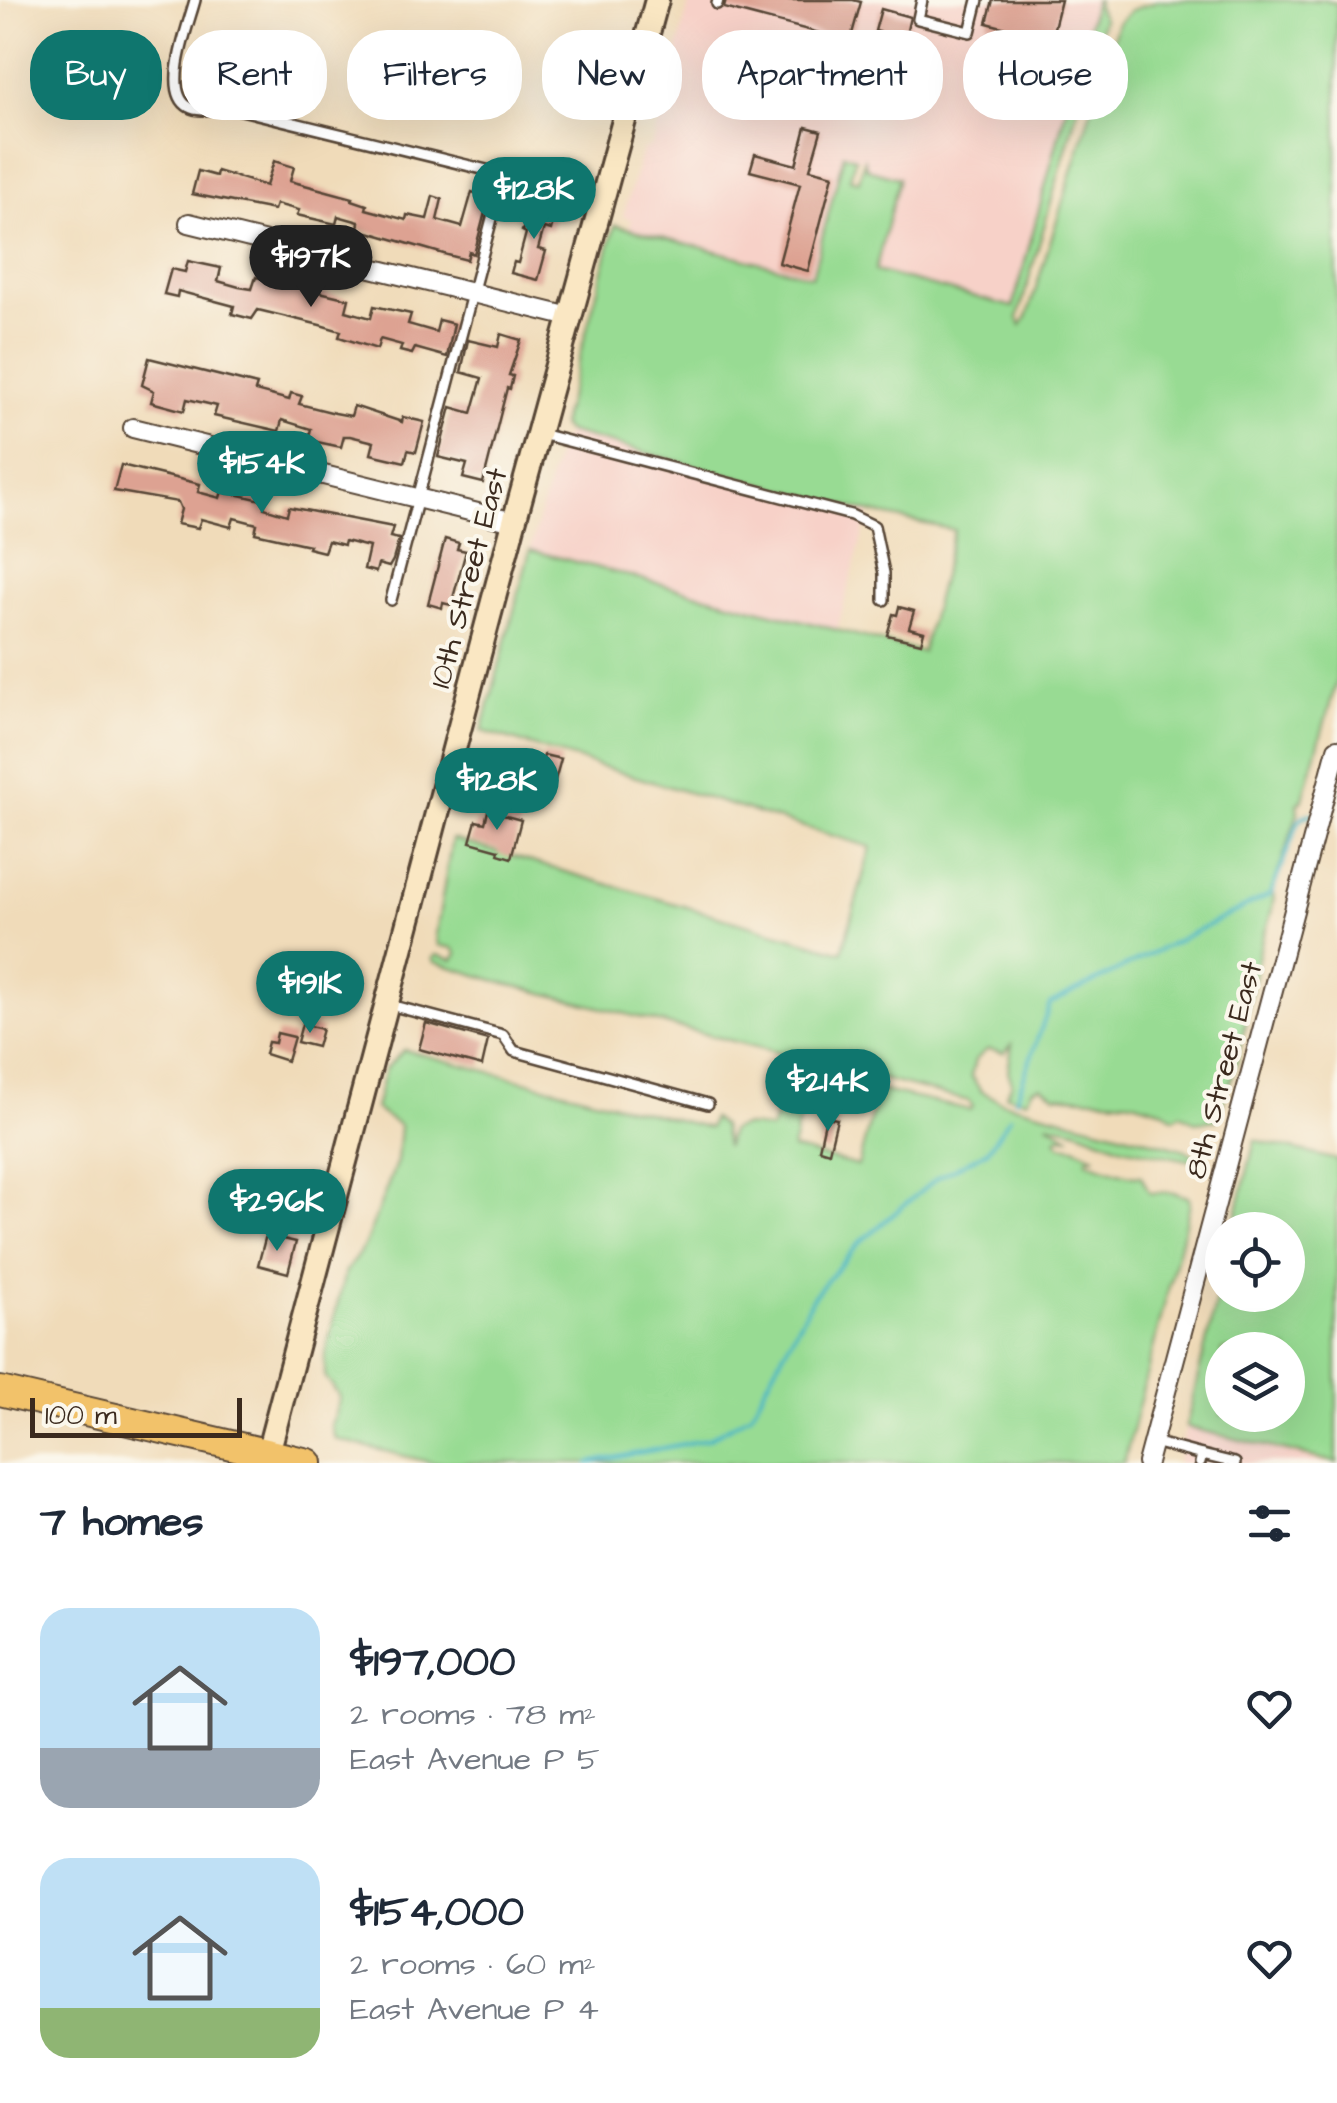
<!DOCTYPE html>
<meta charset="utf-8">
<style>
:root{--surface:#fff;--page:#f2f2f3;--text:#1f2937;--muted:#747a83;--accent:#0f766e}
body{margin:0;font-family:"Architects Daughter",sans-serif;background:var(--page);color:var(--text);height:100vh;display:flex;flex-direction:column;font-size:38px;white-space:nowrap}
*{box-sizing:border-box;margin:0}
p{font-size:32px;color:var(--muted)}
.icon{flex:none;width:55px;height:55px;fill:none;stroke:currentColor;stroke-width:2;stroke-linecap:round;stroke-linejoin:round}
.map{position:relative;height:1463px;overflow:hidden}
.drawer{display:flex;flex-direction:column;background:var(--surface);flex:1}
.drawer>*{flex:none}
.banner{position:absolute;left:30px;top:30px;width:1278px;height:90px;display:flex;gap:20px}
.fabs{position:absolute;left:1205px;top:1212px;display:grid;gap:20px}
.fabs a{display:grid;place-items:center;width:100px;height:100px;border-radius:50%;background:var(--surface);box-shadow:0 10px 40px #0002;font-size:50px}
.scale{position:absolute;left:30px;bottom:25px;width:212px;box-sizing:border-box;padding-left:10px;border:5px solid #3b2a1e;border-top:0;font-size:28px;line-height:35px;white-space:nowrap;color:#3b2a1e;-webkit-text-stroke:8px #fbf7ec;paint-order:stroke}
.price{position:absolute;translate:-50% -85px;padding:0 22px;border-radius:35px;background:var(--accent);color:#fff;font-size:32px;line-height:65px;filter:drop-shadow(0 2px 5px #0008)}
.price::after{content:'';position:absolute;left:50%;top:60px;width:30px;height:22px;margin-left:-15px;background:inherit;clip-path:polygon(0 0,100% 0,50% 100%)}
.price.active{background:#222;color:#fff}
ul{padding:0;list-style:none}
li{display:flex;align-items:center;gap:30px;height:250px;padding:0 40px}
li span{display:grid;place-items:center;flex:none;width:280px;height:200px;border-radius:30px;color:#555}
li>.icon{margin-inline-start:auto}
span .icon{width:120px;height:120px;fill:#fffc;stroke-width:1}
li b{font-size:42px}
h2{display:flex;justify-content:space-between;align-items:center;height:120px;padding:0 40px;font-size:42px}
.tag{padding:0 35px;border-radius:40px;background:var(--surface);box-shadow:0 10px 40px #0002;font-size:35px;line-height:90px}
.tag.active{background:var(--accent);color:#fff}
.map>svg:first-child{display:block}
.built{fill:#f7d1c8}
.green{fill:#98db93;stroke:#6a8258;stroke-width:2.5;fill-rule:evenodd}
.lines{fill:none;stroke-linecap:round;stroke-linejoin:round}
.stream{stroke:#4ab7c5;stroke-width:4}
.building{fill:#dda292}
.service-casing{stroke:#564535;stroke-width:14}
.minor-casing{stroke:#564535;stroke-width:22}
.secondary-casing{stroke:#564535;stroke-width:28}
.primary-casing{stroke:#564535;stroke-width:32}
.service{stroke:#fff;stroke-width:9}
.minor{stroke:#fff;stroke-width:18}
.secondary{stroke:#fae7c3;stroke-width:22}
.primary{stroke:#f2c26a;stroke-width:28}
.labels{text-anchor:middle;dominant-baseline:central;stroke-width:8;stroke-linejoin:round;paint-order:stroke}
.street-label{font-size:30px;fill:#3b2a1e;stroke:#fbf7ec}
</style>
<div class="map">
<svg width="1337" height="1463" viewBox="0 0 1337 1463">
<rect width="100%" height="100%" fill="#fbf7ec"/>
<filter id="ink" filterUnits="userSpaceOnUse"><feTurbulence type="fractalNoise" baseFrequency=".01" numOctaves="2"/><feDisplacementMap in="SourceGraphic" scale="20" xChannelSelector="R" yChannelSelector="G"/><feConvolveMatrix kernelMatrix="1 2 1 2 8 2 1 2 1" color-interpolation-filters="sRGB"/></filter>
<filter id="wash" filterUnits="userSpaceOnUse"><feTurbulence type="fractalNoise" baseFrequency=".0048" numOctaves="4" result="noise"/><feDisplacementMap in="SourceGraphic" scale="40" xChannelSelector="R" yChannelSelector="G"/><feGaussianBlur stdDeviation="2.25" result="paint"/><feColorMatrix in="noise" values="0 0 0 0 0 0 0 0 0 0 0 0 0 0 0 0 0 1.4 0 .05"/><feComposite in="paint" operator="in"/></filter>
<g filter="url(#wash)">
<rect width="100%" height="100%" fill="#f0dbb9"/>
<g class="built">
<path d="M 690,0 L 1095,0 L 1013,307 L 874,271 L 899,178 L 867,169 L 864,160 L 845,155 L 812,276 L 629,228 L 631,219 L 623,217 L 642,150 L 652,146 Z"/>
<path d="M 567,432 L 869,512 L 837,630 L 530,550 L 559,445 Z"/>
<path d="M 1186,1427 L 1328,1463 L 1177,1463 Z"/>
</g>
<g class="green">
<path d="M 1095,0 L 1098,0 L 1097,7 L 1103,19 L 1018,318 L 1021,325 L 1027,317 L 1118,23 L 1131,10 L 1159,0 L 1326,0 L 1337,3 L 1337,680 L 1303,798 L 1297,804 L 1298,813 L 1272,891 L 1274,897 L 1271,914 L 1261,944 L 1237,1063 L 1217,1120 L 1196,1122 L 1181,1114 L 1174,1118 L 1164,1110 L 1133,1101 L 1055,1095 L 1041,1086 L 1032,1089 L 1027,1100 L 1006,1095 L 1012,1083 L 1008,1071 L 1012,1045 L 1004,1053 L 988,1049 L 975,1060 L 971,1076 L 981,1091 L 1002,1102 L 1183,1149 L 1201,1159 L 1198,1162 L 1122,1147 L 1076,1129 L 1047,1123 L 1071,1137 L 1059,1136 L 1056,1139 L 1060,1145 L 1075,1147 L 1096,1157 L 1088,1157 L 1087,1161 C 1100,1166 1128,1177 1141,1176 L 1150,1193 L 1169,1192 L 1189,1197 L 1190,1204 L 1124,1463 L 433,1463 L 335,1439 L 331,1426 L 340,1397 L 325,1376 L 325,1355 L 345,1273 L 365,1245 L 397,1161 L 400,1126 L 375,1109 L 385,1069 L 404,1050 L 709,1128 L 712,1118 L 722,1126 L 726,1147 L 730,1131 C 743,1124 756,1126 771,1130 L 778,1109 L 807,1089 L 792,1149 L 858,1166 L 878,1090 L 970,1110 L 973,1107 L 969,1101 L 500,982 L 434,962 L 432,958 L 436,955 L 453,960 L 457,954 L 453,948 L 438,945 L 436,934 L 452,839 L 842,952 L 871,847 L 482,731 L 530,550 L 922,652 L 954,530 L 869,512 L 567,432 L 561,426 L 563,417 L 615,225 L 812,276 L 844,154 L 855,158 L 850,179 L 859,181 L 864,160 L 867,169 L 899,178 L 875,271 L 1013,307 Z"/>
<path d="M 1255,1140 L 1337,1160 L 1337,1463 L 1186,1427 L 1222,1276 L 1222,1295 L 1288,1295 L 1288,1230 L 1233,1230 ZM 1222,1350 L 1288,1350 L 1288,1415 L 1222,1415 Z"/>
</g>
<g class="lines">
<g class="stream">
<path d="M 1016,1099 L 1050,1004 L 1271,894 L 1299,821 L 1304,816 L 1313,814"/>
<path d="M 589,1463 L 708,1439 L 751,1414 L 813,1297 L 860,1242 L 937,1178 L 987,1151 L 1010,1117"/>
</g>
</g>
<g id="blocks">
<g class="building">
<path d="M 726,0 L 853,0 L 861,2 L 850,41 L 724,8 Z"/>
<path d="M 993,0 L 1061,0 L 1051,40 L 987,23 Z"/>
<path d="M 881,9 L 910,17 L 905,39 L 875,31 Z"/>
<path d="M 806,127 L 821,131 L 810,169 L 833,175 L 808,271 L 779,263 L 800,184 L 750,171 L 755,154 L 796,165 Z"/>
<path d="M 274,161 L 294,167 L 290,181 L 353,198 L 352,200 L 367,205 L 366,209 L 406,220 L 407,215 L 427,219 L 433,196 L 442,199 L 437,220 L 462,227 L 472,192 L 489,197 L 474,254 L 469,252 L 467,260 L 444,254 L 358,229 L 359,222 L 338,216 L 336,224 L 297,215 L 299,210 L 276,204 L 274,210 L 192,194 L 198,171 L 216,176 L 217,171 L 266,186 Z"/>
<path d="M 533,204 L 556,210 L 551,230 L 544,228 L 538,249 L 546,251 L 538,280 L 511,273 L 514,262 L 518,263 L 526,233 L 522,231 Z"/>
<path d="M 188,261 L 221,268 L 218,281 L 239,287 L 252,289 L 256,277 L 349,299 L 346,311 L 371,318 L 374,306 L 411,314 L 408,324 L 436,332 L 439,320 L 454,324 L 447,357 L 415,348 L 412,354 L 400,351 L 402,345 L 380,339 L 377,349 L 339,337 L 341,331 L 320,325 L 258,310 L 252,319 L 232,314 L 234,306 L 178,291 L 177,297 L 164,294 L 171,269 L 185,272 Z"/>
<path d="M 501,334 L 521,340 L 509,375 L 513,376 L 510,389 L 507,388 L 483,483 L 463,478 L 467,464 L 438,457 L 451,407 L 472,413 L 482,378 L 461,372 L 468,340 L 498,347 Z"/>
<path d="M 149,358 L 257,385 L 255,391 L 289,400 L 291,393 L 302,396 L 299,404 L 335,413 L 351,416 L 354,406 L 402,422 L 403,417 L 424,422 L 416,452 L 408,450 L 405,462 L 371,454 L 374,442 L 350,436 L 344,436 L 341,447 L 308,440 L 311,429 L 282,420 L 279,431 L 214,416 L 217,406 L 187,399 L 184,411 L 151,402 L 154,391 L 142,385 Z"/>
<path d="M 121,465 L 200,484 L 198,492 L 220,498 L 222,491 L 266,501 L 264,508 L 287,515 L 289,507 L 393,527 L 390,537 L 399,539 L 393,560 L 389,567 L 378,564 L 376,572 L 364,569 L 369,547 L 345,541 L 344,545 L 328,541 L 324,552 L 308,548 L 309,545 L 255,533 L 257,524 L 234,518 L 231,527 L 201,519 L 198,528 L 177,524 L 181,509 L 178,502 L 114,491 Z"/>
<path d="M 445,539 L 459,543 L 457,549 L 466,551 L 451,605 L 443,603 L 442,608 L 428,604 Z"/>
<path d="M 899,607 L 914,611 L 909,628 L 924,632 L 921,643 L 887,635 L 893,614 L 897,615 Z"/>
<path d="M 544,755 L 561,759 L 554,784 L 538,780 Z"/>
<path d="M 494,757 L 514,762 L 507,787 L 503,786 L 500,797 L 486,793 Z"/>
<path d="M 488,811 L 521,820 L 511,858 L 498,854 L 499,850 L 470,842 L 476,821 L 485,823 Z"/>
<path d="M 426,1023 L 488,1040 L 482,1066 L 419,1049 Z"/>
<path d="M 302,1024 L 322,1029 L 317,1047 L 297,1042 Z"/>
<path d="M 277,1033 L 294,1037 L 287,1061 L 265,1054 L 268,1042 L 275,1043 Z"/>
<path d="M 826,1117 L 837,1119 L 829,1152 L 819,1149 Z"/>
<path d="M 266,1235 L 296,1242 L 288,1273 L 258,1265 Z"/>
</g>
</g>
</g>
<g filter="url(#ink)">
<use href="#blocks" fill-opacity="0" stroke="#564535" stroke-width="2.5"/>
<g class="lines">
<g class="service-casing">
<g id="service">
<path d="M 195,0 C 189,24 161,92 189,107 C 199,113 217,108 229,107 L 601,198"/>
<path d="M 922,0 L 918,19 L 970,32 L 978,0"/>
<path d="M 717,4 L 718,0"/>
<path d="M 541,434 L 851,515 L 874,526 L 884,573 L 884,600"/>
<path d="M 391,600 L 499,192"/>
<path d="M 386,1004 L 503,1035 L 514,1051 L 708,1104"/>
<path d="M 1153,1442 L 1202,1455"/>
<path d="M 1200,1463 L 1202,1455 L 1235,1463"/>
</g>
</g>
<g class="minor-casing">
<g id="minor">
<path d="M 189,223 L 570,317"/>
<path d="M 133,428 L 514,522"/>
<path d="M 1147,1463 L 1337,749"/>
</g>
</g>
<g class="secondary-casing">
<path id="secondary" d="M 268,1453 L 514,522 L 657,0"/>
</g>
<g class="primary-casing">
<path id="primary" d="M 0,1391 L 308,1463"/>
</g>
<use href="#service" class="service"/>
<use href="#minor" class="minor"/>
<use href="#secondary" class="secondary"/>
<use href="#primary" class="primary"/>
</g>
</g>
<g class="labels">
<g class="street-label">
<text transform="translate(469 578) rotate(-75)">10th Street East</text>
<text transform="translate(1224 1070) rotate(-75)">8th Street East</text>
</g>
</g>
</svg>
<div class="fabs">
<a><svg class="icon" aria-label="locate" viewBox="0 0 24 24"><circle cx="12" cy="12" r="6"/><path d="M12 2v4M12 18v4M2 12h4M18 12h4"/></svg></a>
<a><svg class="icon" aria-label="layers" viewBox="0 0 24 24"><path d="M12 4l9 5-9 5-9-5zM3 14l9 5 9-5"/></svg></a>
</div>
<div class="scale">100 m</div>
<b class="price" style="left:534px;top:242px">$128K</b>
<b class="price active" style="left:311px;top:310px">$197K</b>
<b class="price" style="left:262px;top:516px">$154K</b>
<b class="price" style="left:497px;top:833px">$128K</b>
<b class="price" style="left:310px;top:1036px">$191K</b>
<b class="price" style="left:828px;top:1134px">$214K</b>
<b class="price" style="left:277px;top:1254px">$296K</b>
<div class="banner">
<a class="tag active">Buy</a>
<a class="tag">Rent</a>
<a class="tag">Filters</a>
<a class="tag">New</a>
<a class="tag">Apartment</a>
<a class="tag">House</a>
</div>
</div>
<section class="drawer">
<h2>7 homes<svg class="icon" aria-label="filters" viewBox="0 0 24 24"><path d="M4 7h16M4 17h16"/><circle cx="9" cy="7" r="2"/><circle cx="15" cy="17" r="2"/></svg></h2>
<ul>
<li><span style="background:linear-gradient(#bfe0f5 70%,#9aa5b1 0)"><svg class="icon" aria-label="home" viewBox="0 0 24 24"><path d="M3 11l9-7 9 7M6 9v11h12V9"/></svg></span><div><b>$197,000</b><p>2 rooms · 78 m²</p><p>East Avenue P 5</p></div><svg class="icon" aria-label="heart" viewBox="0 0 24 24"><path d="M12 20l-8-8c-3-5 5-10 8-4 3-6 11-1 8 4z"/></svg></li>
<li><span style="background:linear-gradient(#bfe0f5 75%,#8fb573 0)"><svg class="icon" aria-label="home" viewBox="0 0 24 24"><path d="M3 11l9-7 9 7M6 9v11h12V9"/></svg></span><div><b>$154,000</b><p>2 rooms · 60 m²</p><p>East Avenue P 4</p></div><svg class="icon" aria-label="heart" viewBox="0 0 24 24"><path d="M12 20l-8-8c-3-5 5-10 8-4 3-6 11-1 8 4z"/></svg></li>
</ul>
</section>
